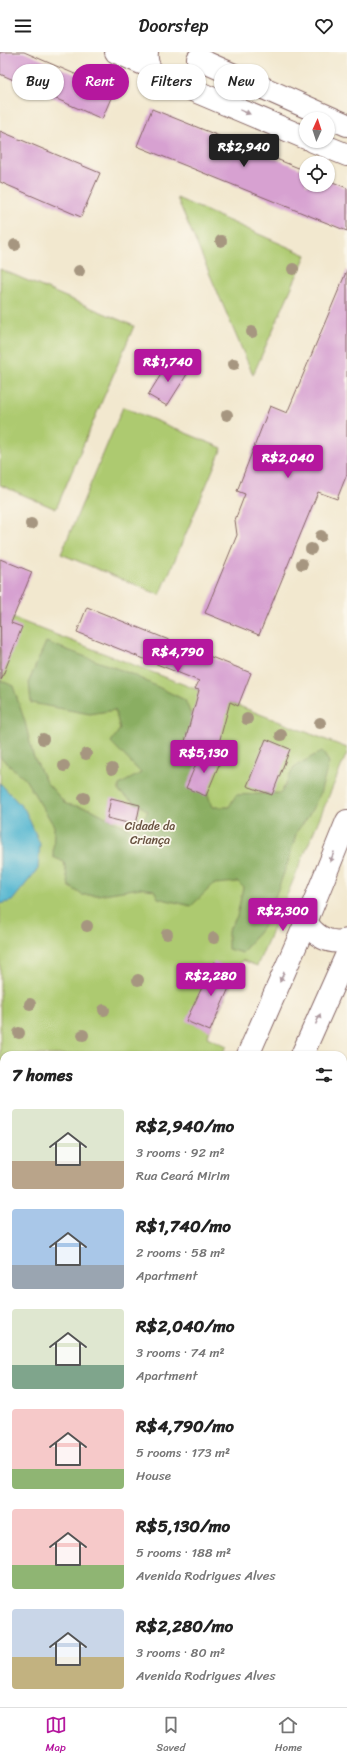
<!DOCTYPE html>
<meta charset="utf-8">
<style>
:root{--surface:#fff;--page:#f6f6f6;--text:#222;--muted:#767676;--line:#e0e0e0;--accent:#b5179e}
body{margin:0;font-family:Sriracha,sans-serif;background:var(--page);color:var(--text);height:100vh;display:flex;flex-direction:column;font-size:15px;white-space:nowrap}
*{box-sizing:border-box;margin:0}
p{font-size:13px;color:var(--muted)}
.icon{flex:none;width:22px;height:22px;fill:none;stroke:currentColor;stroke-width:2;stroke-linecap:round;stroke-linejoin:round}
.map{position:relative;flex:1;overflow:hidden}
.drawer{position:absolute;left:0px;top:999px;width:347px;height:656px;display:flex;flex-direction:column;background:var(--surface);border-radius:12px 12px 0 0;box-shadow:0 1px 3px #0004}
.drawer>*{flex:none}
.hud{position:absolute;left:12px;top:12px;width:323px;height:36px;display:flex;gap:8px}
.needle{width:26px;rotate:3deg}
.controls{position:absolute;left:299px;top:60px;display:grid;gap:8px}
.controls a{display:grid;place-items:center;width:36px;height:36px;border-radius:50%;background:var(--surface);box-shadow:0 1px 3px #0004;font-size:20px}
.price{position:absolute;translate:-50% -34px;padding:0 9px;border-radius:4px;background:var(--accent);color:#fff;font-size:13px;line-height:26px;filter:drop-shadow(0 1px 2px #0008)}
.price::after{content:'';position:absolute;left:50%;top:24px;width:12px;height:9px;margin-left:-6px;background:inherit;clip-path:polygon(0 0,100% 0,50% 100%)}
.price.on{background:#222;color:#fff}
ul{padding:0;list-style:none}
li{display:flex;align-items:center;gap:12px;height:100px;padding:0 12px}
li span{display:grid;place-items:center;flex:none;width:112px;height:80px;border-radius:4px;color:#555}
li>.icon{margin-inline-start:auto}
span .icon{width:48px;height:48px;fill:#fffc;stroke-width:1}
li b{font-size:17px}
h2{display:flex;justify-content:space-between;align-items:center;height:48px;padding:0 12px;font-size:17px}
.tag{padding:0 14px;border-radius:18px;background:var(--surface);box-shadow:0 1px 3px #0004;font-size:14px;line-height:36px}
.tag.on{background:var(--accent);color:#fff}
header{display:flex;justify-content:space-between;align-items:center;height:52px;padding:0 12px;background:var(--surface);font-size:18px;font-weight:600}
.menu{display:flex;justify-content:space-around;align-items:center;height:56px;border-top:1px solid var(--line);background:var(--surface);font-size:11px;color:var(--muted)}
.menu a{display:grid;justify-items:center;gap:2px}
.menu .on{color:var(--accent)}
.map>svg:first-child{display:block}
.green{fill:#adca70;stroke:#7c744e}
.forest{fill:#8aae62;stroke:#6a6646}
.water{fill:#52b6d0;stroke:#4e6a7e}
.building{fill:#d7a1d1}
.lines{fill:none;stroke-linecap:round;stroke-linejoin:round}
.lane-casing{stroke:#856564;stroke-width:12}
.street-casing{stroke:#856564;stroke-width:22}
.secondary-casing{stroke:#856564;stroke-width:24}
.lane{stroke:#fff;stroke-width:10}
.street{stroke:#fff;stroke-width:20}
.secondary{stroke:#fff;stroke-width:22}
.tree{fill:#a69680}
.oneway{fill:#ae9aa0}
.labels{text-anchor:middle;dominant-baseline:central;stroke-width:3.5;stroke-linejoin:round;paint-order:stroke}
.park-label{font-size:12px;fill:#685240;stroke:#fbf7ec}
</style>
<header><svg class="icon" aria-label="menu" viewBox="0 0 24 24"><path d="M4 6h16M4 12h16M4 18h16"/></svg>Doorstep<svg class="icon" aria-label="heart" viewBox="0 0 24 24"><path d="M12 20l-8-8c-3-5 5-10 8-4 3-6 11-1 8 4z"/></svg></header>
<div class="map">
<svg width="347" height="1655" viewBox="0 0 347 1655">
<rect width="100%" height="100%" fill="#fbf7ec"/>
<filter id="ink" filterUnits="userSpaceOnUse"><feTurbulence type="fractalNoise" baseFrequency=".025" numOctaves="2"/><feDisplacementMap in="SourceGraphic" scale="8" xChannelSelector="R" yChannelSelector="G"/><feConvolveMatrix kernelMatrix="1 2 1 2 8 2 1 2 1" color-interpolation-filters="sRGB"/></filter>
<filter id="wash" filterUnits="userSpaceOnUse"><feTurbulence type="fractalNoise" baseFrequency=".012" numOctaves="4" result="noise"/><feDisplacementMap in="SourceGraphic" scale="16" xChannelSelector="R" yChannelSelector="G"/><feGaussianBlur stdDeviation="0.9" result="paint"/><feColorMatrix in="noise" values="0 0 0 0 0 0 0 0 0 0 0 0 0 0 0 0 0 1.4 0 .05"/><feComposite in="paint" operator="in"/></filter>
<g filter="url(#wash)">
<rect width="100%" height="100%" fill="#f2e8cf"/>
<g class="green">
<path d="M 177,146 L 306,203 L 253,323 Z"/>
<path d="M 0,217 L 134,274 L 56,457 L 0,433 Z"/>
<path d="M 123,355 L 222,396 L 160,543 L 61,502 Z"/>
<path d="M 0,561 L 347,696 L 347,701 L 257,914 L 242,908 L 207,985 L 227,994 L 222,1003 L 4,1003 L 4,1118 L 0,1116 Z"/>
</g>
<path class="forest" d="M 46,590 L 129,621 L 185,648 L 202,689 L 210,714 L 203,727 L 212,755 L 229,755 L 236,743 L 281,741 L 294,715 L 322,699 L 329,710 L 320,742 L 308,765 L 297,779 L 288,810 L 265,872 L 242,901 L 228,897 L 228,879 L 237,864 L 243,835 L 238,830 L 214,832 L 191,854 L 158,846 L 154,838 L 140,836 L 98,843 L 82,843 L 69,834 L 64,810 L 53,805 L 54,774 L 25,727 L 0,705 L 0,628 L 13,634 L 25,670 L 33,703 L 46,730 L 66,752 L 91,757 L 135,780 L 148,759 L 119,740 L 119,733 L 141,721 L 111,690 L 120,677 L 115,658 L 90,662 L 31,651 L 29,629 Z"/>
<path class="water" d="M 0,731 L 25,758 L 40,792 L 38,817 L 12,849 L 0,852 Z"/>
<g id="blocks">
<g class="building">
<path d="M 0,0 L 24,0 L 114,39 L 102,67 L 0,22 Z"/>
<path d="M 152,57 L 306,119 L 306,133 L 328,133 L 328,128 L 347,136 L 347,179 L 137,94 Z"/>
<path d="M 0,79 L 100,121 L 81,165 L 0,130 Z"/>
<path d="M 347,218 L 347,422 L 337,447 L 318,440 L 259,583 L 205,561 L 237,483 L 235,468 L 245,442 L 237,439 L 270,354 L 287,361 Z"/>
<path d="M 170,308 L 189,319 L 167,354 L 148,343 Z"/>
<path d="M 0,507 L 32,520 L 11,571 L 22,575 L 1,628 Z"/>
<path d="M 87,555 L 251,621 L 238,654 L 230,650 L 216,702 L 184,693 L 199,638 L 195,637 L 199,629 L 77,580 Z"/>
<path d="M 266,687 L 290,697 L 272,743 L 247,734 Z"/>
<path d="M 201,700 L 221,708 L 206,744 L 186,736 Z"/>
<path d="M 111,746 L 140,753 L 136,773 L 107,766 Z"/>
<path d="M 214,910 L 236,920 L 210,979 L 186,969 Z"/>
</g>
</g>
</g>
<g filter="url(#ink)">
<use href="#blocks" fill-opacity="0" stroke="#856564" stroke-width="1"/>
<g class="lines">
<g class="lane-casing">
<path id="lane" d="M 197,1655 L 201,1651"/>
</g>
<g class="street-casing">
<g id="street">
<path d="M 343,1191 L 347,1194"/>
<path d="M 0,1387 L 4,1389"/>
<path d="M 343,1523 L 347,1524"/>
<path d="M 343,1574 L 347,1564"/>
<path d="M 309,1655 L 311,1651"/>
</g>
</g>
<g class="secondary-casing">
<g id="secondary">
<path d="M 116,0 L 148,14"/>
<path d="M 147,0 C 144,22 170,40 188,25"/>
<path d="M 198,7 L 347,73"/>
<path d="M 176,31 L 306,86"/>
<path d="M 313,89 L 347,103"/>
<path d="M 306,870 C 315,884 329,893 347,888"/>
<path d="M 248,1003 L 306,870 L 347,769"/>
<path d="M 302,1003 L 347,902"/>
<path d="M 0,1568 L 4,1559"/>
<path d="M 0,1652 L 6,1655"/>
<path d="M 23,1655 L 25,1651"/>
</g>
</g>
<use href="#lane" class="lane"/>
<use href="#street" class="street"/>
<use href="#secondary" class="secondary"/>
</g>
<g class="tree">
<circle cx="221" cy="189" r="6"/>
<circle cx="15" cy="193" r="6"/>
<circle cx="293" cy="217" r="6"/>
<circle cx="79" cy="219" r="6"/>
<circle cx="252" cy="280" r="6"/>
<circle cx="234" cy="312" r="6"/>
<circle cx="227" cy="363" r="6"/>
<circle cx="31" cy="472" r="6"/>
<circle cx="321" cy="484" r="6"/>
<circle cx="311" cy="497" r="6"/>
<circle cx="302" cy="512" r="6"/>
<circle cx="247" cy="667" r="6"/>
<circle cx="320" cy="671" r="6"/>
<circle cx="281" cy="683" r="6"/>
<circle cx="43" cy="687" r="6"/>
<circle cx="86" cy="702" r="6"/>
<circle cx="64" cy="714" r="6"/>
<circle cx="112" cy="717" r="6"/>
<circle cx="84" cy="746" r="6"/>
<circle cx="87" cy="874" r="6"/>
<circle cx="167" cy="882" r="6"/>
<circle cx="214" cy="886" r="6"/>
<circle cx="138" cy="928" r="6"/>
<circle cx="30" cy="952" r="6"/>
<circle cx="104" cy="958" r="6"/>
<circle cx="19" cy="981" r="6"/>
<circle cx="83" cy="983" r="6"/>
</g>
<defs><path id="oneway-solid" d="M-6-.8H1V-3.2L6.5 0L1 3.2V.8H-6Z"/></defs>
<g class="oneway">
<use href="#oneway-solid" transform="translate(245 60) rotate(23)"/>
<use href="#oneway-solid" transform="translate(332 805) rotate(112)"/>
<use href="#oneway-solid" transform="translate(282 925) rotate(114)"/>
<use href="#oneway-solid" transform="translate(318 967) rotate(-66)"/>
</g>
</g>
<g class="labels">
<g class="park-label">
<text x="150" y="774">Cidade da<tspan x="150" dy="14">Criança</tspan></text>
</g>
</g>
</svg>
<div class="controls">
<a><svg class="needle" viewBox="-14 -14 28 28"><path d="M0-13l5 13h-10z" fill="#e53935"/><path d="M0 13l5-13h-10z" fill="#767676"/></svg></a>
<a><svg class="icon" aria-label="locate" viewBox="0 0 24 24"><circle cx="12" cy="12" r="6"/><path d="M12 2v4M12 18v4M2 12h4M18 12h4"/></svg></a>
</div>
<b class="price on" style="left:244px;top:116px">R$2,940</b>
<b class="price" style="left:168px;top:331px">R$1,740</b>
<b class="price" style="left:288px;top:427px">R$2,040</b>
<b class="price" style="left:178px;top:621px">R$4,790</b>
<b class="price" style="left:204px;top:722px">R$5,130</b>
<b class="price" style="left:283px;top:880px">R$2,300</b>
<b class="price" style="left:211px;top:945px">R$2,280</b>
<div class="hud">
<a class="tag">Buy</a>
<a class="tag on">Rent</a>
<a class="tag">Filters</a>
<a class="tag">New</a>
</div>
<section class="drawer">
<h2>7 homes<svg class="icon" aria-label="filters" viewBox="0 0 24 24"><path d="M4 7h16M4 17h16"/><circle cx="9" cy="7" r="2"/><circle cx="15" cy="17" r="2"/></svg></h2>
<ul>
<li><span style="background:linear-gradient(#dfe7d0 65%,#b9a48a 0)"><svg class="icon" aria-label="home" viewBox="0 0 24 24"><path d="M3 11l9-7 9 7M6 9v11h12V9"/></svg></span><div><b>R$2,940/mo</b><p>3 rooms · 92 m²</p><p>Rua Ceará Mirim</p></div></li>
<li><span style="background:linear-gradient(#a9c7e8 70%,#9aa5b1 0)"><svg class="icon" aria-label="home" viewBox="0 0 24 24"><path d="M3 11l9-7 9 7M6 9v11h12V9"/></svg></span><div><b>R$1,740/mo</b><p>2 rooms · 58 m²</p><p>Apartment</p></div></li>
<li><span style="background:linear-gradient(#dfe7d0 70%,#7fa58c 0)"><svg class="icon" aria-label="home" viewBox="0 0 24 24"><path d="M3 11l9-7 9 7M6 9v11h12V9"/></svg></span><div><b>R$2,040/mo</b><p>3 rooms · 74 m²</p><p>Apartment</p></div></li>
<li><span style="background:linear-gradient(#f6c9c9 75%,#8fb573 0)"><svg class="icon" aria-label="home" viewBox="0 0 24 24"><path d="M3 11l9-7 9 7M6 9v11h12V9"/></svg></span><div><b>R$4,790/mo</b><p>5 rooms · 173 m²</p><p>House</p></div></li>
<li><span style="background:linear-gradient(#f6c9c9 70%,#8fb573 0)"><svg class="icon" aria-label="home" viewBox="0 0 24 24"><path d="M3 11l9-7 9 7M6 9v11h12V9"/></svg></span><div><b>R$5,130/mo</b><p>5 rooms · 188 m²</p><p>Avenida Rodrigues Alves</p></div></li>
<li><span style="background:linear-gradient(#c9d6e8 60%,#c2b280 0)"><svg class="icon" aria-label="home" viewBox="0 0 24 24"><path d="M3 11l9-7 9 7M6 9v11h12V9"/></svg></span><div><b>R$2,280/mo</b><p>3 rooms · 80 m²</p><p>Avenida Rodrigues Alves</p></div></li>
</ul>
</section>
</div>
<nav class="menu">
<a class="on"><svg class="icon" aria-label="map" viewBox="0 0 24 24"><path d="M3 6l6-2 6 2 6-2v14l-6 2-6-2-6 2zM9 4v14M15 6v14"/></svg>Map</a>
<a><svg class="icon" aria-label="saved" viewBox="0 0 24 24"><path d="M7 4h10v16l-5-4-5 4z"/></svg>Saved</a>
<a><svg class="icon" aria-label="home" viewBox="0 0 24 24"><path d="M3 11l9-7 9 7M6 9v11h12V9"/></svg>Home</a>
</nav>
